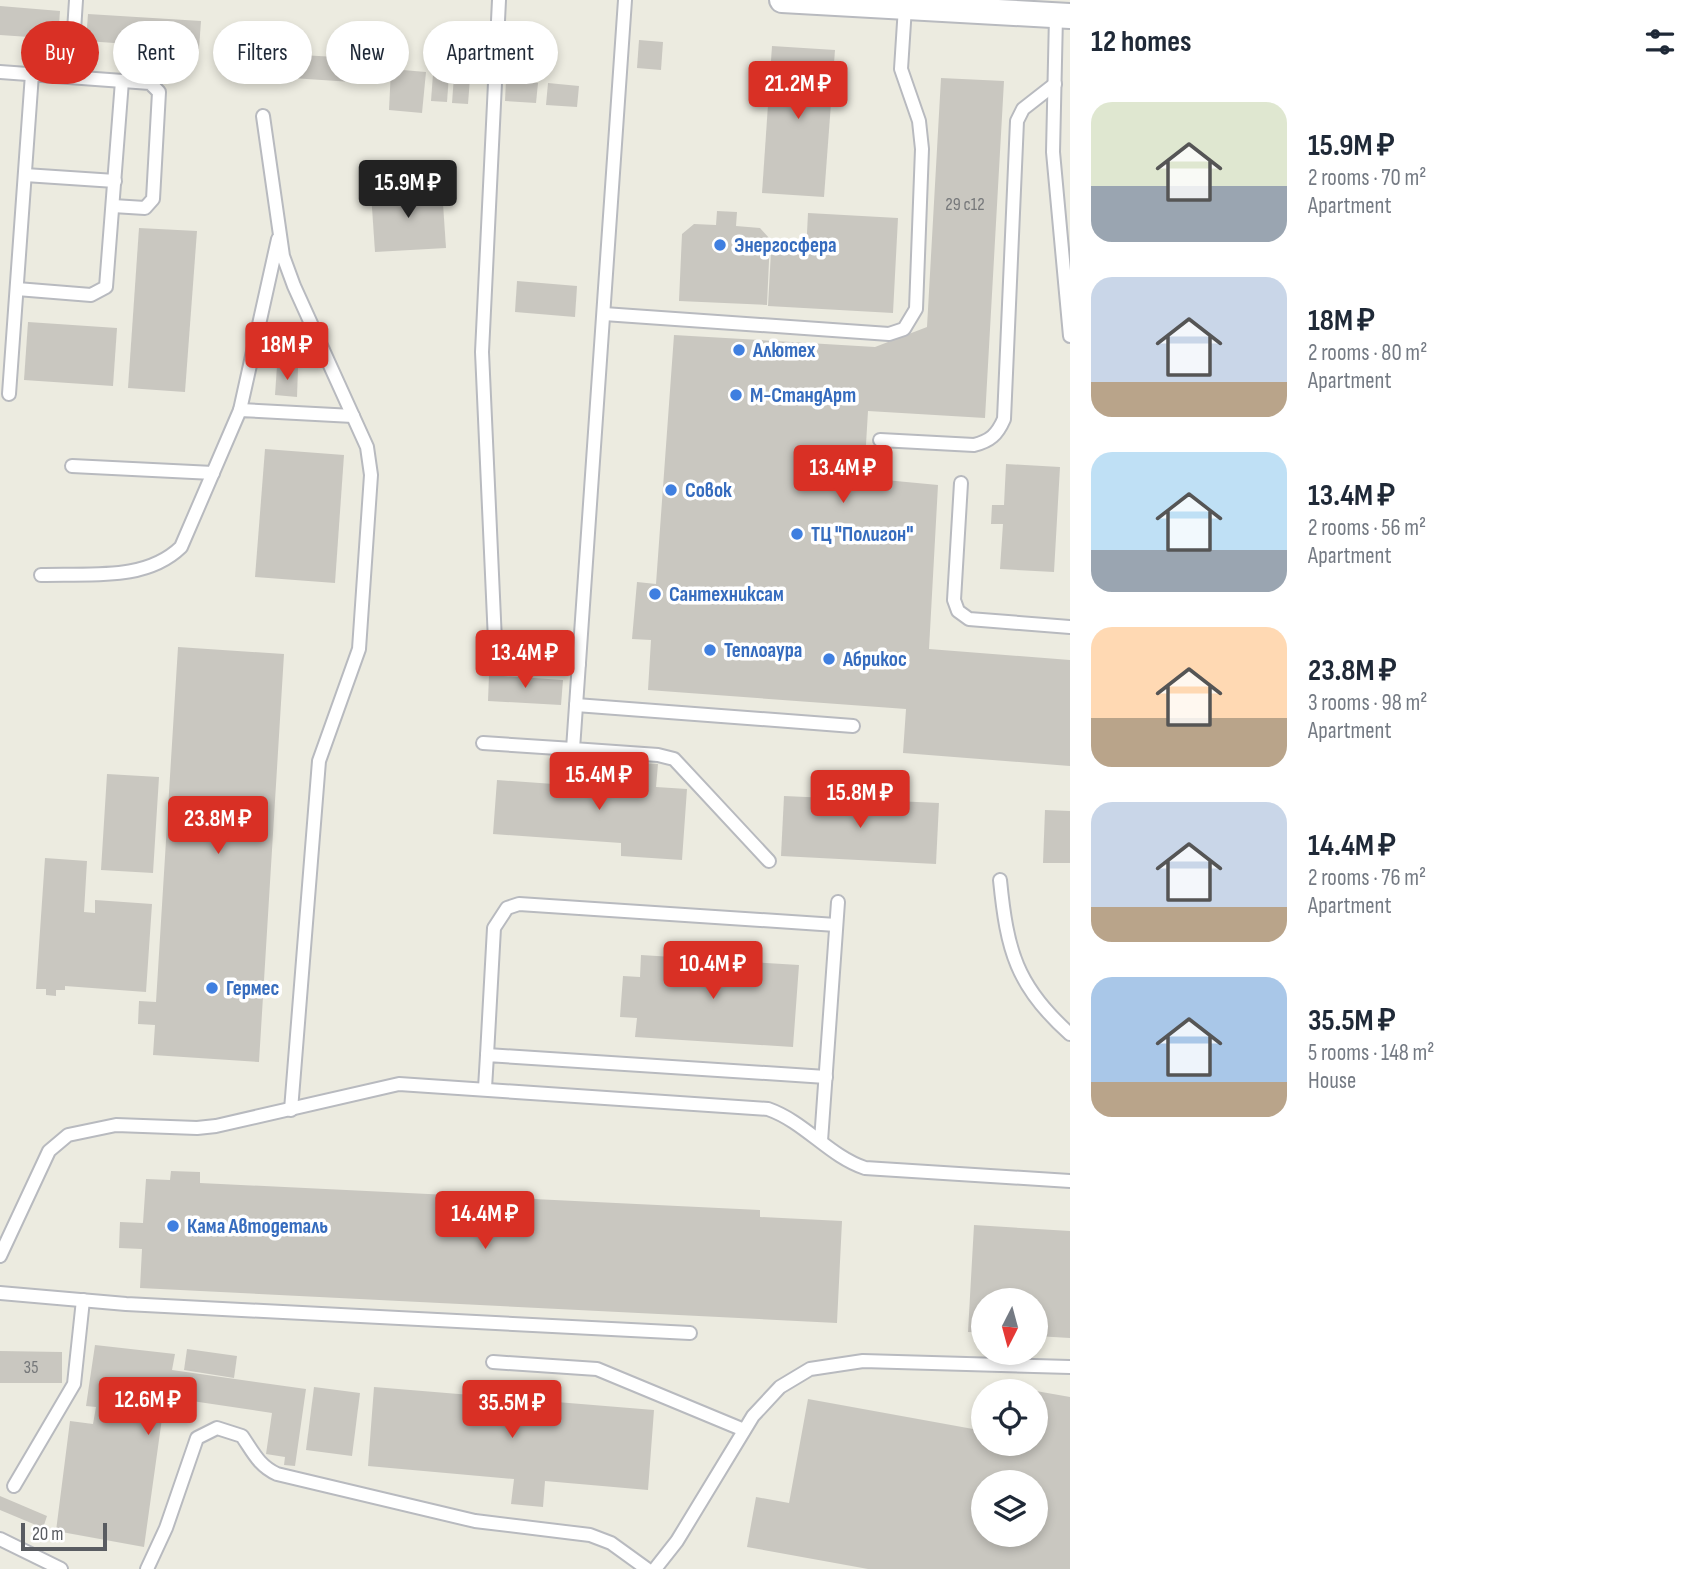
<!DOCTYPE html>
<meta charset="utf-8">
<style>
:root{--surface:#fff;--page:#f6f6f7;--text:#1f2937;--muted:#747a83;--accent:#d93025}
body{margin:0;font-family:"Sofia Sans Condensed",sans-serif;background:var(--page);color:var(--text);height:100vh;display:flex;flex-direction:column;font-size:26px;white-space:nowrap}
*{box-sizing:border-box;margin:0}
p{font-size:23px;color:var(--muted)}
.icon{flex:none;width:38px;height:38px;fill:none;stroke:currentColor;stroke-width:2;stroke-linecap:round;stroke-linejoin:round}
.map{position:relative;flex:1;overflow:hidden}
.panel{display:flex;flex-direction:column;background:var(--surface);width:630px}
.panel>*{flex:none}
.top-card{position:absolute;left:21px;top:21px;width:665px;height:63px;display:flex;gap:14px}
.needle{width:46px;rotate:186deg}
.buttons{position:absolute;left:971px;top:1288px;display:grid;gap:14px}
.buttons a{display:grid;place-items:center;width:77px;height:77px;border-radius:50%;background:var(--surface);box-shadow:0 4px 10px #0003;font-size:35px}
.scale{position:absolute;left:21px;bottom:18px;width:86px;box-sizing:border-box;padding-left:7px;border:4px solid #595c61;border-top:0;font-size:19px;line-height:24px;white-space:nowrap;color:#595c61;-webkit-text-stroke:5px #fff;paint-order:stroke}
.price{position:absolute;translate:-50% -60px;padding:0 16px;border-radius:7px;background:var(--accent);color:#fff;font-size:23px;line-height:46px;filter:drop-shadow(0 2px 4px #0008)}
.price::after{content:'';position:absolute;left:50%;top:42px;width:21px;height:16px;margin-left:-10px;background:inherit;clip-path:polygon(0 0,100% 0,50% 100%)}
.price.on{background:#222;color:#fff}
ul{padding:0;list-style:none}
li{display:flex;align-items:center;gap:21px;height:175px;padding:0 21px}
li span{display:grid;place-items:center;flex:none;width:196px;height:140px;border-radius:21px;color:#555}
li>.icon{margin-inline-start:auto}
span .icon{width:84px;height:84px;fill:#fffc;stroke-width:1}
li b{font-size:30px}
h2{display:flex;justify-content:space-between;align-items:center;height:84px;padding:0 21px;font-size:30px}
.pill{padding:0 24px;border-radius:32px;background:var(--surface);box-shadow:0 4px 10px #0003;font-size:24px;line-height:63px}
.pill.on{background:var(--accent);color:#fff}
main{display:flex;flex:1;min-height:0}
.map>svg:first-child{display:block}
.building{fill:#c9c7c0;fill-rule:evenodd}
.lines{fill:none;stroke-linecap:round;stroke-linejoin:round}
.lane-casing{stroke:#b8babf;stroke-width:16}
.street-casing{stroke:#b8babf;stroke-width:28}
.lane{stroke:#fff;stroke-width:12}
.street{stroke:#fff;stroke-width:24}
.shop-dot{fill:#3f7fe0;stroke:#fff;stroke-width:2.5}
.labels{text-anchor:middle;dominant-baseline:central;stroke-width:7;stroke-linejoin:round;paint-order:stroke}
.number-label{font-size:18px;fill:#757779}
.shop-label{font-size:21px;font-weight:bold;fill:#366cbe;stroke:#fff;text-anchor:start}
</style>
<main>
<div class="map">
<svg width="1070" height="1569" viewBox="0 0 1070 1569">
<rect width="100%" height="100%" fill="#ecebe0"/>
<g class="building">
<path d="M 0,6 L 60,11 L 58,39 L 0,35 Z"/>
<path d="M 88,14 L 201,21 L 199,49 L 86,41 Z"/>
<path d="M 639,40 L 663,42 L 661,70 L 637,68 Z"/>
<path d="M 772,46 L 835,50 L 824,197 L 762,193 Z"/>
<path d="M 249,52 L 353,58 L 352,82 L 248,75 Z"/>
<path d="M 391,69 L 426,72 L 422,113 L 389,110 Z"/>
<path d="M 433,74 L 449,75 L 447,102 L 431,101 Z"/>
<path d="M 454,76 L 470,78 L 468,104 L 452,103 Z"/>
<path d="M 941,78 L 1004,81 L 985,418 L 868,411 L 864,478 L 938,485 L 929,649 L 1070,660 L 1070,766 L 903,753 L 906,709 L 648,690 L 651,640 L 632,639 L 637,582 L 656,584 L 674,335 L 875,347 L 927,327 Z"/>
<path d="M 506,80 L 538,83 L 536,103 L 505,101 Z"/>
<path d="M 548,83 L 579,86 L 577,107 L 546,105 Z"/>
<path d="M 442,189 L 446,248 L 375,252 L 371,193 Z"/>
<path d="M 717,211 L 737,212 L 736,226 L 760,228 L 770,239 L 767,305 L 679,301 L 682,234 L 694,224 L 716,225 Z"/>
<path d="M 808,213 L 898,218 L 893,313 L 768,306 L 771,251 L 806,253 Z"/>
<path d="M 139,228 L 197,231 L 185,392 L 128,388 Z"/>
<path d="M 517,281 L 577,286 L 575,317 L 515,312 Z"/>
<path d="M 28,322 L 117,328 L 113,386 L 24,380 Z"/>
<path d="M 277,366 L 298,368 L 297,397 L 275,395 Z"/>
<path d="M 265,449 L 344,455 L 335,583 L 255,577 Z"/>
<path d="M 1006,464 L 1060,467 L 1054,572 L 1000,569 L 1003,524 L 991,524 L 992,505 L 1004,505 Z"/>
<path d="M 178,647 L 284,654 L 259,1062 L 153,1055 L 155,1025 L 138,1024 L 139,1001 L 156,1002 Z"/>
<path d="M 489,675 L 563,680 L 561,705 L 488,701 Z"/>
<path d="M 612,761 L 658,764 L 656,787 L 687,789 L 682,860 L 621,856 L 621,843 L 493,834 L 497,780 L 610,788 Z"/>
<path d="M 107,774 L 159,777 L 153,873 L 101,870 Z"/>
<path d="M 784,796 L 939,803 L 936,864 L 781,856 Z"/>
<path d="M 1045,810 L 1070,811 L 1070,863 L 1043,863 Z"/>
<path d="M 45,858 L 87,861 L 84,912 L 95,913 L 95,900 L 152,904 L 146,992 L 65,986 L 65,990 L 56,990 L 56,996 L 46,995 L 46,989 L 36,989 Z"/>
<path d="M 641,955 L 799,965 L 793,1047 L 635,1037 L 637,1018 L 620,1017 L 623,976 L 640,977 Z"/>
<path d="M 171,1171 L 200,1172 L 200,1183 L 760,1210 L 760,1217 L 842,1221 L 837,1323 L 140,1288 L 142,1249 L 119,1248 L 120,1222 L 143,1223 L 146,1179 L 170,1180 Z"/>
<path d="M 974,1225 L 1070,1231 L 1070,1338 L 1036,1336 L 1036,1300 L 984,1300 L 984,1333 L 968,1332 Z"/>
<path d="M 95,1345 L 175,1354 L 172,1370 L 306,1389 L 295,1466 L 284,1465 L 285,1457 L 266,1454 L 272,1413 L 165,1397 L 144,1547 L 56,1531 L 70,1421 L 93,1424 L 96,1407 L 86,1406 Z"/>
<path d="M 187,1349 L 237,1356 L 234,1378 L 184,1370 Z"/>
<path d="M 0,1351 L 62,1352 L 62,1383 L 0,1383 Z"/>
<path d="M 997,1384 L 1029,1390 L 1029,1391 L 996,1391 Z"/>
<path d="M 314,1387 L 360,1393 L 352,1456 L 306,1450 Z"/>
<path d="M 374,1387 L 654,1410 L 648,1490 L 545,1481 L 543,1507 L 511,1504 L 514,1479 L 368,1466 Z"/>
<path d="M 1036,1391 L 1070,1397 L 1070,1569 L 868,1569 L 747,1547 L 756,1497 L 789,1503 L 808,1399 L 984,1431 L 984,1444 L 1036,1444 ZM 984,1482 L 1036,1482 L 1036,1535 L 984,1535 Z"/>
<path d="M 0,1496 L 47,1516 L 43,1528 L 0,1510 Z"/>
</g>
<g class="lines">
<g class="lane-casing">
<g id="lane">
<path d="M 499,0 L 482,352 L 495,641 L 505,654 L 525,659 L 579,664"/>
<path d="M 625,0 L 573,749 L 658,755 L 674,759 L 769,861"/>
<path d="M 1056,16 L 1053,152 L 1070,336"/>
<path d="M 0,72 L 150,83 L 159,92 L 153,199 L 145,208 L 113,206"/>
<path d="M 71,77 L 76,0"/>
<path d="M 263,116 L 283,256 L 294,286 L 367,447 L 371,475 L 359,649 L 319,761 L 291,1110"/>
<path d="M 25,175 L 115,181"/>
<path d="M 17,289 L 91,295 L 106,287 L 122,81"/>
<path d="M 604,314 L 889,334 L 904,329 L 916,309 L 922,149 L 919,121 L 901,69 L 905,7"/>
<path d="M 9,394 L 32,74"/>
<path d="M 240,410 L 278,239"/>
<path d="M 880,440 L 974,445 C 990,441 997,435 1004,419 L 1017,121 L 1023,109 L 1055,84"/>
<path d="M 72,466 L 213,473"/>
<path d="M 961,483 L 954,600 L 958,611 L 969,619 L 1070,627"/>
<path d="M 41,575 C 88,573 145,582 181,547 L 240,410 L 353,416"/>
<path d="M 576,705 L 853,726"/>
<path d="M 483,743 L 573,749"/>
<path d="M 1000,880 C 1007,950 1016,986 1070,1034"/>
<path d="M 487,1055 L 494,928 L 507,908 L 519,904 L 836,925"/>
<path d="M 485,1088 L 487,1055 L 826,1077"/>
<path d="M 821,1141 L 838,902"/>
<path d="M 0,1256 L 49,1151 L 68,1135 L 116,1125 L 197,1128 L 216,1126 L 399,1084 L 768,1109 C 805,1122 829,1156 865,1168 L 1070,1181"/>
<path d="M 0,1293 L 126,1304 L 690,1333"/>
<path d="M 493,1362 L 597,1369 L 744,1430"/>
<path d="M 14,1486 L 74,1384 L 83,1300"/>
<path d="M 0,1539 L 61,1569"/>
<path d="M 147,1569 L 166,1528 L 197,1438 L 217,1428 L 242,1436 C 253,1452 259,1466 277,1474 L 475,1521 L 590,1535 L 611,1543 L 647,1569"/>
<path d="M 655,1569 L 677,1541 L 753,1416 L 780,1387 L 810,1369 L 863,1361 L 1070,1367"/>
</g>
</g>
<g class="street-casing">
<path id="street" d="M 782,0 L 1070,16"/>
</g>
<use href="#lane" class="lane"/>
<use href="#street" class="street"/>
</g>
<g class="shop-dot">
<circle cx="720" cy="245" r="7"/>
<circle cx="739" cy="350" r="7"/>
<circle cx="736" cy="395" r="7"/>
<circle cx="671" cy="490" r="7"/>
<circle cx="797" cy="534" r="7"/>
<circle cx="655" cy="594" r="7"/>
<circle cx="710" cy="650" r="7"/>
<circle cx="829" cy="659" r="7"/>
<circle cx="212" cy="988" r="7"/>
<circle cx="173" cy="1226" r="7"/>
</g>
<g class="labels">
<g class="number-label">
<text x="965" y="204">29 с12</text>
<text x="31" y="1367">35</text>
</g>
<g class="shop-label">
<text x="734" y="245">Энергосфера</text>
<text x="753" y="350">Алютех</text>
<text x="750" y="395">М-СтандАрт</text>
<text x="685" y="490">Совок</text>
<text x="811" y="534">ТЦ "Полигон"</text>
<text x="669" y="594">Сантехниксам</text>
<text x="724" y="650">Теплоаура</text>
<text x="843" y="659">Абрикос</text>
<text x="226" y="988">Гермес</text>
<text x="187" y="1226">Кама Автодеталь</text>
</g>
</g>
</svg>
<div class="buttons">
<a><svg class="needle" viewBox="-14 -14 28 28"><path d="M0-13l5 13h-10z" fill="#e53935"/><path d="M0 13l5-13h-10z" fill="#747a83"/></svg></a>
<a><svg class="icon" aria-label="locate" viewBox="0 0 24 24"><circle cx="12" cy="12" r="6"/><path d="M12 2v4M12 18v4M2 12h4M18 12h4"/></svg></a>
<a><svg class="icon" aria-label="layers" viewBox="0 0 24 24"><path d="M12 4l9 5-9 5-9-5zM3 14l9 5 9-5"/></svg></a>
</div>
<div class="scale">20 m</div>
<b class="price" style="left:798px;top:121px">21.2M ₽</b>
<b class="price on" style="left:408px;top:220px">15.9M ₽</b>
<b class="price" style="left:287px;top:382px">18M ₽</b>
<b class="price" style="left:843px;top:505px">13.4M ₽</b>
<b class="price" style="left:525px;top:690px">13.4M ₽</b>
<b class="price" style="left:599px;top:812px">15.4M ₽</b>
<b class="price" style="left:860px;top:830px">15.8M ₽</b>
<b class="price" style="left:218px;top:856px">23.8M ₽</b>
<b class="price" style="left:713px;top:1001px">10.4M ₽</b>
<b class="price" style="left:485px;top:1251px">14.4M ₽</b>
<b class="price" style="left:148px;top:1437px">12.6M ₽</b>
<b class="price" style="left:512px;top:1440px">35.5M ₽</b>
<div class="top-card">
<a class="pill on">Buy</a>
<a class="pill">Rent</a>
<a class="pill">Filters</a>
<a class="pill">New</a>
<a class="pill">Apartment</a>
</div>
</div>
<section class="panel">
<h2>12 homes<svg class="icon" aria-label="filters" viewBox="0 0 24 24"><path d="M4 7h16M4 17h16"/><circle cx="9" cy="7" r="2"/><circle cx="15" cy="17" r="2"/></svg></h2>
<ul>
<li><span style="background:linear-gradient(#dfe7d0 60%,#9aa5b1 0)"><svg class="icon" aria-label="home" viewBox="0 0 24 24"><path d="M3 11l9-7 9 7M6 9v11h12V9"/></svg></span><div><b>15.9M ₽</b><p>2 rooms · 70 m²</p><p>Apartment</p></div></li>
<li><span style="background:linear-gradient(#c9d6e8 75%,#b9a48a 0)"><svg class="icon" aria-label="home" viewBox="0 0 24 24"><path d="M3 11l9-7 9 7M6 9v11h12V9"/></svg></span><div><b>18M ₽</b><p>2 rooms · 80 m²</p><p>Apartment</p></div></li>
<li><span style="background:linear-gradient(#bfe0f5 70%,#9aa5b1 0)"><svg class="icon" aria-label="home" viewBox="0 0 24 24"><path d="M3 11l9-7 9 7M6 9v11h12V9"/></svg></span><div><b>13.4M ₽</b><p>2 rooms · 56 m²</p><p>Apartment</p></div></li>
<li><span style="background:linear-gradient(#ffd9b3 65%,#b9a48a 0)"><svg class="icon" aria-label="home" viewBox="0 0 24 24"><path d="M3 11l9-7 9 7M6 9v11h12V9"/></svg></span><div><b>23.8M ₽</b><p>3 rooms · 98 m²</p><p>Apartment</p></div></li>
<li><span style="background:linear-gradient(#c9d6e8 75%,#b9a48a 0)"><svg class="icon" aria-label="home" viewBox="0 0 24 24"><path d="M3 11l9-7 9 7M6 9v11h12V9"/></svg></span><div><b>14.4M ₽</b><p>2 rooms · 76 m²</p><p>Apartment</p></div></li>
<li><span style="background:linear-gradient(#a9c7e8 75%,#b9a48a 0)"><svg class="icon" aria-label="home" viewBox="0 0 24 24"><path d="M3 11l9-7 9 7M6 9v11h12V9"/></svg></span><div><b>35.5M ₽</b><p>5 rooms · 148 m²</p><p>House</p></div></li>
</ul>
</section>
</main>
